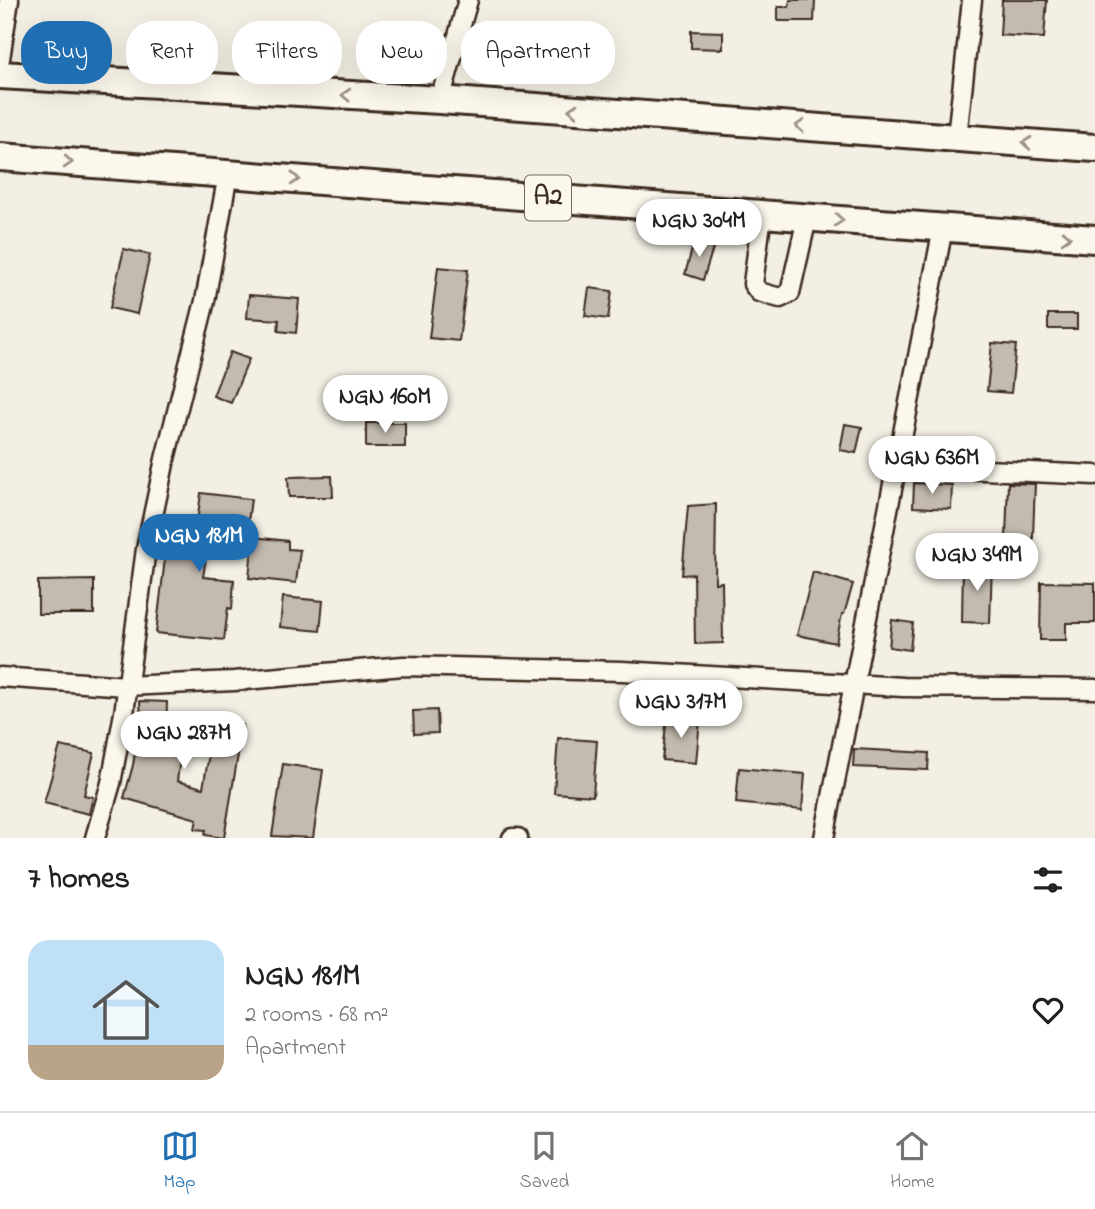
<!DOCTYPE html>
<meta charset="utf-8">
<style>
:root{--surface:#fff;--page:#f2f2f2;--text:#202124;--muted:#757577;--line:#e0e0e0;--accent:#1f6fb2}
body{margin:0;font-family:"Indie Flower",sans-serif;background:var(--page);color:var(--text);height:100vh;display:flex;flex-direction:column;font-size:26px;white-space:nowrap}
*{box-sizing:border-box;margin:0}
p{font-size:23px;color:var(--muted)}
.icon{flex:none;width:38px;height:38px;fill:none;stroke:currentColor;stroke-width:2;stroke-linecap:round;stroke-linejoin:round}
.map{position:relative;height:838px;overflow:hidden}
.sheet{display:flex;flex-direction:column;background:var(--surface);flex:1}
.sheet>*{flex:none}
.hud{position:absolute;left:21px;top:21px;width:700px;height:63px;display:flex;gap:14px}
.price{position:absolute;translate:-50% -60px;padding:0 16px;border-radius:24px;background:#fff;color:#222;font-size:23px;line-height:46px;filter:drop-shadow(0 2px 4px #0008)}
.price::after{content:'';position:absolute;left:50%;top:42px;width:21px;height:16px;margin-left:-10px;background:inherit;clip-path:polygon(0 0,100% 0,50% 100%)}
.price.active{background:var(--accent);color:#fff}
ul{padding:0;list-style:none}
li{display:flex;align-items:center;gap:21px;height:175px;padding:0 28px}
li+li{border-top:2px solid var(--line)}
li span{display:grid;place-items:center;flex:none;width:196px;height:140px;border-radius:21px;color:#555}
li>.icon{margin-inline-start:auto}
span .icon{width:84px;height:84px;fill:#fffc;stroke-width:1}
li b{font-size:30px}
h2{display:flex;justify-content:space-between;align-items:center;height:84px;padding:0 28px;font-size:30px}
.chip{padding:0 24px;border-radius:28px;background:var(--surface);box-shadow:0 7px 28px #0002;font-size:24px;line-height:63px}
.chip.active{background:var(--accent);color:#fff}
.tabs{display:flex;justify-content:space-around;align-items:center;height:98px;border-top:2px solid var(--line);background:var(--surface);font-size:19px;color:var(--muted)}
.tabs a{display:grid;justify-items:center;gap:4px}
.tabs .active{color:var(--accent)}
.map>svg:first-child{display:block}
.building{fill:#c3bbb0;stroke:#3b2a1e;stroke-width:2}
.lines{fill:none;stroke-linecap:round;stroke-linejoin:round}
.minor-casing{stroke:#3b2a1e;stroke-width:23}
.highway-casing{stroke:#3b2a1e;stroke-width:32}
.minor{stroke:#fbf7ec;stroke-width:18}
.highway{stroke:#fbf7ec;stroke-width:26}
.oneway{stroke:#9b9085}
.labels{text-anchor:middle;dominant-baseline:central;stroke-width:5;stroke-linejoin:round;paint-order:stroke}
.shield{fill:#fbf7ec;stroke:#75685c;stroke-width:2}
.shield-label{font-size:26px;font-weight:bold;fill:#3b2a1e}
</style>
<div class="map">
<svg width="1095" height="838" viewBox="0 0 1095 838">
<rect width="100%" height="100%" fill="#f3efe4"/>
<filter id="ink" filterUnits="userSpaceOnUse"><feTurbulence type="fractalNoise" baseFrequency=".0143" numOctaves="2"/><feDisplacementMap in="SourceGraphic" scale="14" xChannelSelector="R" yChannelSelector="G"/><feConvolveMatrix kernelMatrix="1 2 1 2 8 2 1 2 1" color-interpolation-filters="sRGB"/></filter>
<g filter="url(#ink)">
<g class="building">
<path d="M 790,0 L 815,0 L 814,21 L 778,21 L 778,7 L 789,7 Z"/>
<path d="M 1002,0 L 1047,0 L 1044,38 L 1000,35 Z"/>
<path d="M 691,31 L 723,32 L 723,49 L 691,48 Z"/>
<path d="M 695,239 L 714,245 L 703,280 L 685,274 Z"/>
<path d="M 124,249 L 150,255 L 137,314 L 110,308 Z"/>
<path d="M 438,267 L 468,270 L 459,341 L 429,338 Z"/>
<path d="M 589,288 L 612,291 L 608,319 L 585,316 Z"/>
<path d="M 249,295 L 299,299 L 296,333 L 278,331 L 279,320 L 247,318 Z"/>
<rect x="1048" y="314" width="29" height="15"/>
<path d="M 992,343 L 1016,345 L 1011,393 L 987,391 Z"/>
<path d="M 230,352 L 249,359 L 231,403 L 213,396 Z"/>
<rect x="366" y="423" width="39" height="24"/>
<path d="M 845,424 L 862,427 L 856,453 L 840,450 Z"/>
<path d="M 332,476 L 333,497 L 289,497 L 288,477 Z"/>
<path d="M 914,483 L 952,485 L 951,509 L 913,507 Z"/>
<path d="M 1008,483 L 1035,484 L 1032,562 L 1005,562 Z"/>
<path d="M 201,493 L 251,499 L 247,530 L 211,526 L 203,577 L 234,580 L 232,609 L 228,608 L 224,640 L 156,633 L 168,534 L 195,538 Z"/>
<path d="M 716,504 L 715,583 L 722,582 L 723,643 L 695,644 L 694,574 L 682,575 L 688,506 Z"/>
<path d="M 253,537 L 288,541 L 288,549 L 300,550 L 296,583 L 249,578 Z"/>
<path d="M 963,563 L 992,564 L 990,623 L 962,622 Z"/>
<path d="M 813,572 L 853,584 L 844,614 L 842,614 L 836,643 L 797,635 Z"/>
<path d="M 94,580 L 94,614 L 38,614 L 38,581 Z"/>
<path d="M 1041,582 L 1095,583 L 1095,623 L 1066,623 L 1066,640 L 1040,640 Z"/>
<path d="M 283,597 L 323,601 L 320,631 L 280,627 Z"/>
<path d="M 892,620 L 913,623 L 910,650 L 889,647 Z"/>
<path d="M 140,701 L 167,702 L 166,736 L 183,738 L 177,781 L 203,788 L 215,721 L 243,725 L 224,838 L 205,835 L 206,830 L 195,829 L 197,819 L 124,798 L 133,765 L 141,717 Z"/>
<path d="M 437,710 L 438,733 L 414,734 L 413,711 Z"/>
<path d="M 667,716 L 700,719 L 696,763 L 662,760 Z"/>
<path d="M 558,738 L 597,741 L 593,796 L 554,793 Z"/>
<path d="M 60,746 L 94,753 L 84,795 L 93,797 L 89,814 L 44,803 Z"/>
<path d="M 854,749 L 929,753 L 928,770 L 853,767 Z"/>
<path d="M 283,764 L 323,770 L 313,838 L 272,836 Z"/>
<path d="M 739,768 L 805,774 L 802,810 L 736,803 Z"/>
</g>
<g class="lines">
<g class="minor-casing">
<g id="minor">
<path d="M 0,59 L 9,0"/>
<path d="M 440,100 L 468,0"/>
<path d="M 957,137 L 972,0"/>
<path d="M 762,214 L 753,284 L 759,292 L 780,298 L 790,293 L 807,218"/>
<path d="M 896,466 L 1095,475"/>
<path d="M 0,677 L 126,686 L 234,681 L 403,666 L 622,671 L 903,687 L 1095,689"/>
<path d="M 95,838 L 111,783 L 124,713 L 146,549 L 165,459 L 205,301 L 228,174"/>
<path d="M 512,838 L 518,838"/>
<path d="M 824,838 L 943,228"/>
</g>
</g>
<g class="highway-casing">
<g id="highway">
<path d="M 0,75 L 440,100 L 1095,148"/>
<path d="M 0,157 L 1095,239"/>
</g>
</g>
<use href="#minor" class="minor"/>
<use href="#highway" class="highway"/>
</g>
<defs><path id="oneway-chevron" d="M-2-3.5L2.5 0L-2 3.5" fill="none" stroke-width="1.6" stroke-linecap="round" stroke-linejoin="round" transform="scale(1.75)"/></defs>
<g class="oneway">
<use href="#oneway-chevron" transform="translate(346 95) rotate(-177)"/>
<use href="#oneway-chevron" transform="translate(573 110) rotate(-176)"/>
<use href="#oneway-chevron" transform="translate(800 126) rotate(-176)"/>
<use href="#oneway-chevron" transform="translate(1027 143) rotate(-175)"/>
<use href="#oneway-chevron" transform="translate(68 162) rotate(4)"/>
<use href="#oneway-chevron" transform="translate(295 179) rotate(4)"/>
<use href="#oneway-chevron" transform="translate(839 220) rotate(4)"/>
<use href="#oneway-chevron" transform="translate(1066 237) rotate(4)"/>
</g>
</g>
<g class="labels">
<rect class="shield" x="525" y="175.5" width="46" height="45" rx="5"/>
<g class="shield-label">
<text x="548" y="198">A2</text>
</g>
</g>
</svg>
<b class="price" style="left:699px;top:259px">NGN 304M</b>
<b class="price" style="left:385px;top:435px">NGN 160M</b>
<b class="price" style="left:932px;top:496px">NGN 636M</b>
<b class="price active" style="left:199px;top:574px">NGN 181M</b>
<b class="price" style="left:977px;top:593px">NGN 349M</b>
<b class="price" style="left:681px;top:740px">NGN 317M</b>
<b class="price" style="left:184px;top:771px">NGN 287M</b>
<div class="hud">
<a class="chip active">Buy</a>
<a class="chip">Rent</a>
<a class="chip">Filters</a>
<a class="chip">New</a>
<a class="chip">Apartment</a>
</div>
</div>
<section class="sheet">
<h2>7 homes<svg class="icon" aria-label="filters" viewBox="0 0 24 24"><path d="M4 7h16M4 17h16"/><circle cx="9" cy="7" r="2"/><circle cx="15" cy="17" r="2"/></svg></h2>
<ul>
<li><span style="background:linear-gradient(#bfe0f5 75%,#b9a48a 0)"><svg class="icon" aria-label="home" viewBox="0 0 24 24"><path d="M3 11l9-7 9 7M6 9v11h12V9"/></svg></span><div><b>NGN 181M</b><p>2 rooms · 68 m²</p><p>Apartment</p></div><svg class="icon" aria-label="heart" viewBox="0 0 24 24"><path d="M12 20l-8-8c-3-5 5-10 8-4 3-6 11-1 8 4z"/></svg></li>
</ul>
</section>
<nav class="tabs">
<a class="active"><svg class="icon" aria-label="map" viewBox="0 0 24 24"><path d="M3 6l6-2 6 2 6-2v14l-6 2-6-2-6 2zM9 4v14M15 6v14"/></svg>Map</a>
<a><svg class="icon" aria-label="saved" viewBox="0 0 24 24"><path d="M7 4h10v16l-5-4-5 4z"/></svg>Saved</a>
<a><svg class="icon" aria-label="home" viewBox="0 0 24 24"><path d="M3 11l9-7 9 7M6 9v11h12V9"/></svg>Home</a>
</nav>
